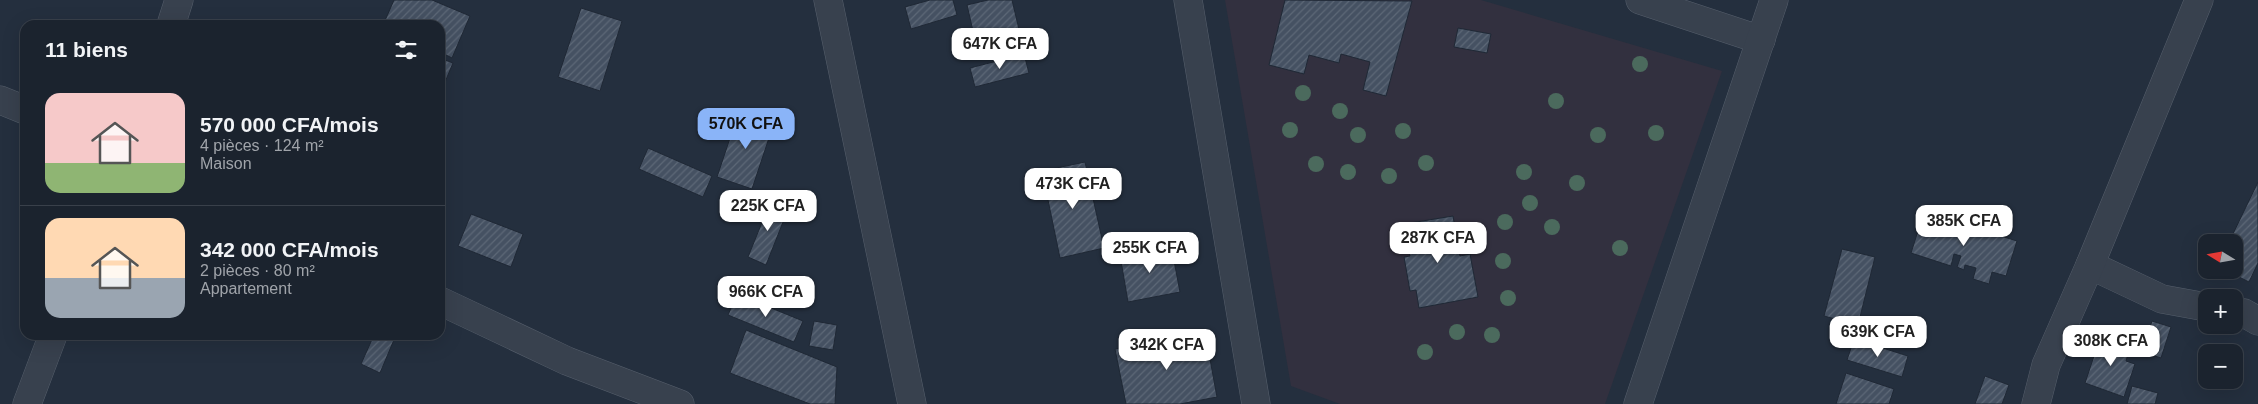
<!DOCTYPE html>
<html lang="fr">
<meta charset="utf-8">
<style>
:root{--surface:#1b232e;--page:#282f3a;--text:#f1f3f6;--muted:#a0a4aa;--line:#39404a;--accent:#8ab4f8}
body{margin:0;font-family:Helvetica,sans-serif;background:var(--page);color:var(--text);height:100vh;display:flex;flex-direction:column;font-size:19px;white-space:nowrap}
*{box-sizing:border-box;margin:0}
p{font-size:16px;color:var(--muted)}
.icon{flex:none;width:28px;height:28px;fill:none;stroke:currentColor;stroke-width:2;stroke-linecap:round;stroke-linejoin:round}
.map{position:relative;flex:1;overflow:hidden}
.sheet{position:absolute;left:20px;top:20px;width:425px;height:320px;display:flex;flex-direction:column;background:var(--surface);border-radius:15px;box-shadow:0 5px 20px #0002,0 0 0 1px var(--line)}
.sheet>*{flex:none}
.needle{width:32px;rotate:281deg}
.buttons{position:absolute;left:2198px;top:234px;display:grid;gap:10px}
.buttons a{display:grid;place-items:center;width:45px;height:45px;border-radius:10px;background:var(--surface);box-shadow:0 5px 20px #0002,0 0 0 1px var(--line);font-size:25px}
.price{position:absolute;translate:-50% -42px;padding:0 11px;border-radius:10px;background:#fff;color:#222;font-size:16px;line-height:32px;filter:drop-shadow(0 1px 2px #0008)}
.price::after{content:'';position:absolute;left:50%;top:30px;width:15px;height:11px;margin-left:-8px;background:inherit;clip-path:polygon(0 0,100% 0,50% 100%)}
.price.selected{background:var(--accent);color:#111}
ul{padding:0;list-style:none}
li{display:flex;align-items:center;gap:15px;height:125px;padding:0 25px}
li+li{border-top:1px solid var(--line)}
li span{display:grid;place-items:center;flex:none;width:140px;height:100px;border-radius:15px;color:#555}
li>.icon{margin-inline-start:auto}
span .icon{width:60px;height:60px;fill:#fffc;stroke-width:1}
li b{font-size:21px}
h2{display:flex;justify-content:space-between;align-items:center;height:60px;padding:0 25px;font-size:21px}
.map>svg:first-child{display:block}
.medical{fill:#32303f}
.building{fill:url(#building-hatch);stroke:#1f2835}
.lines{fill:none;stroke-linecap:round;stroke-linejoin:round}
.street-casing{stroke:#565f6c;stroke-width:29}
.street{stroke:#38414e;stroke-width:28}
.tree{fill:#4b6a5d}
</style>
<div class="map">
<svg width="2258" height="404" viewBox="0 0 2258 404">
<defs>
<pattern id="building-hatch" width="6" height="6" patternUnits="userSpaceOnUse" patternTransform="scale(1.25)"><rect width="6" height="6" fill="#455162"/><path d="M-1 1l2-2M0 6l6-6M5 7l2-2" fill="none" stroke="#5d6877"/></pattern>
</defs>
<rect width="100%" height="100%" fill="#242f3e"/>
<path class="medical" d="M 1225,0 L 1481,0 L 1722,71 L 1605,404 L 1340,404 L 1291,386 Z"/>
<g class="building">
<path d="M 394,0 L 432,0 L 470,16 L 452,58 L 440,52 L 440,25 L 383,25 Z"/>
<path d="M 930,0 L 953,0 L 957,15 L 911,29 L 905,7 Z"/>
<path d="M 988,0 L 1012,0 L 1023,46 L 979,57 L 967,5 Z"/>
<path d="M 1285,0 L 1412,1 L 1386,96 L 1363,90 L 1370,62 L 1341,54 L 1339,63 L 1309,55 L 1304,74 L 1269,65 Z"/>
<path d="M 581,8 L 622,21 L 600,91 L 558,77 Z"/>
<path d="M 1458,28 L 1491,34 L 1487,53 L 1454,47 Z"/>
<path d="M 1024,54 L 1029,73 L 975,87 L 970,68 Z"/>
<path d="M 440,58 L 453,63 L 440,94 Z"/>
<path d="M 739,111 L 774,123 L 752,189 L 717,177 Z"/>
<path d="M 648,148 L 712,176 L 703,197 L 639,169 Z"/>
<path d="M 1085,162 L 1104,248 L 1060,258 L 1042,171 Z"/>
<path d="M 2258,182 L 2258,263 L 2249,282 L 2225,270 L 2234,270 L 2234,242 L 2229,242 Z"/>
<path d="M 771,200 L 789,207 L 766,265 L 748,257 Z"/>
<path d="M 1924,212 L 2017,241 L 2006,276 L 1992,272 L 1989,284 L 1973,279 L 1976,268 L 1965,265 L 1964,270 L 1957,267 L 1961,256 L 1954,254 L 1951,266 L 1911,253 Z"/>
<path d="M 471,214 L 523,234 L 511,267 L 458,246 Z"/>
<path d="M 1453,216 L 1460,256 L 1470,254 L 1478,297 L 1419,308 L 1416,290 L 1410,291 L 1404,257 L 1410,256 L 1404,224 Z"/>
<path d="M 1171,245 L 1180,292 L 1128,302 L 1120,255 Z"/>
<path d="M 1842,249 L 1875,257 L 1858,325 L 1824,316 Z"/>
<path d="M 737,294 L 803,321 L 794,342 L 728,315 Z"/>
<path d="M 814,321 L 837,325 L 833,350 L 809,346 Z"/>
<path d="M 2152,321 L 2171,327 L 2161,358 L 2142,352 Z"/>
<path d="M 746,330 L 837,367 L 835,404 L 810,404 L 730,373 Z"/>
<path d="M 1205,332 L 1217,397 L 1180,404 L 1126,404 L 1115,349 Z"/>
<path d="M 374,335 L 396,335 L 380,373 L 361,364 Z"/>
<path d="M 2101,335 L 2131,345 L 2126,361 L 2135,364 L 2124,397 L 2085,383 Z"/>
<path d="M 1854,339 L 1908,356 L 1902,377 L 1847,360 Z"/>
<path d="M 1846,373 L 1894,389 L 1889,404 L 1836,404 Z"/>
<path d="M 1985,376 L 2009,385 L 2002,404 L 1975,404 Z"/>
<path d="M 2132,386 L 2158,393 L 2155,404 L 2127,404 Z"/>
</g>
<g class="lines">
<g class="street-casing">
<g id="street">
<path d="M 828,0 L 912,404"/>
<path d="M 1188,0 L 1256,404"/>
<path d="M 1640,0 L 1761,40"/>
<path d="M 171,25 L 179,0"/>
<path d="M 0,100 L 25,110"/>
<path d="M 2090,265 L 2162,299 L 2206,307"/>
<path d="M 440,301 L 567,361 L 680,404"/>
<path d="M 2234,312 L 2244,313 L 2258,321"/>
<path d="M 27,404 L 53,335"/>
<path d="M 1638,404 L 1774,0"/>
<path d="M 2036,404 L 2046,365 L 2090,265 L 2199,0"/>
</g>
</g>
<use href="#street" class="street"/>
</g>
<g class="tree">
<circle cx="1640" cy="64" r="8"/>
<circle cx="1303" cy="93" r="8"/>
<circle cx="1556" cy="101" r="8"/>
<circle cx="1340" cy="111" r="8"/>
<circle cx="1290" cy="130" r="8"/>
<circle cx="1403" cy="131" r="8"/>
<circle cx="1656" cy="133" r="8"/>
<circle cx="1358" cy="135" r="8"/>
<circle cx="1598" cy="135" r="8"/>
<circle cx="1426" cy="163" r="8"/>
<circle cx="1316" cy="164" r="8"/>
<circle cx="1348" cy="172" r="8"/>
<circle cx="1524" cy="172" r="8"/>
<circle cx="1389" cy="176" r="8"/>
<circle cx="1577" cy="183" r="8"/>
<circle cx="1530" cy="203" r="8"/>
<circle cx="1505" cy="222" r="8"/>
<circle cx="1552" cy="227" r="8"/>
<circle cx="1620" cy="248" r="8"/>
<circle cx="1503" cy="261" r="8"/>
<circle cx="1508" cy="298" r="8"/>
<circle cx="1457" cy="332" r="8"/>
<circle cx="1492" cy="335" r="8"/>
<circle cx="1425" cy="352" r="8"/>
</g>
</svg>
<div class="buttons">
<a><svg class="needle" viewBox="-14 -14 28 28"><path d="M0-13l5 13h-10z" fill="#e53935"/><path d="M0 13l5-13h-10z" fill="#a0a4aa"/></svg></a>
<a>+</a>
<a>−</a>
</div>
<b class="price" style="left:1000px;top:70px">647K CFA</b>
<b class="price selected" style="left:746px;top:150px">570K CFA</b>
<b class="price" style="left:1073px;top:210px">473K CFA</b>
<b class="price" style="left:768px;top:232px">225K CFA</b>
<b class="price" style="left:1964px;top:247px">385K CFA</b>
<b class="price" style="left:1438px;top:264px">287K CFA</b>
<b class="price" style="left:1150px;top:274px">255K CFA</b>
<b class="price" style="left:766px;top:318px">966K CFA</b>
<b class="price" style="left:1878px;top:358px">639K CFA</b>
<b class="price" style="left:2111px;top:367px">308K CFA</b>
<b class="price" style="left:1167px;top:371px">342K CFA</b>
<section class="sheet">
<h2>11 biens<svg class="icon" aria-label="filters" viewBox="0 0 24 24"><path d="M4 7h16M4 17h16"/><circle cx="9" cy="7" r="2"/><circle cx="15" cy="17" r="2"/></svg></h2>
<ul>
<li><span style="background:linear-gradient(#f6c9c9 70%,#8fb573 0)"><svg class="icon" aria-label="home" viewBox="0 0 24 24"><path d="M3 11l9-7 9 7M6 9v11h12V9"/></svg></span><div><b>570 000 CFA/mois</b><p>4 pièces · 124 m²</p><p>Maison</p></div></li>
<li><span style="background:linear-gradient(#ffd9b3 60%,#9aa5b1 0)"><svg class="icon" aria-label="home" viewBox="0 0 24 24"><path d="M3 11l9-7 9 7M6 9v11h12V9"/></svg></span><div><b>342 000 CFA/mois</b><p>2 pièces · 80 m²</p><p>Appartement</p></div></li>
</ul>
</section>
</div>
